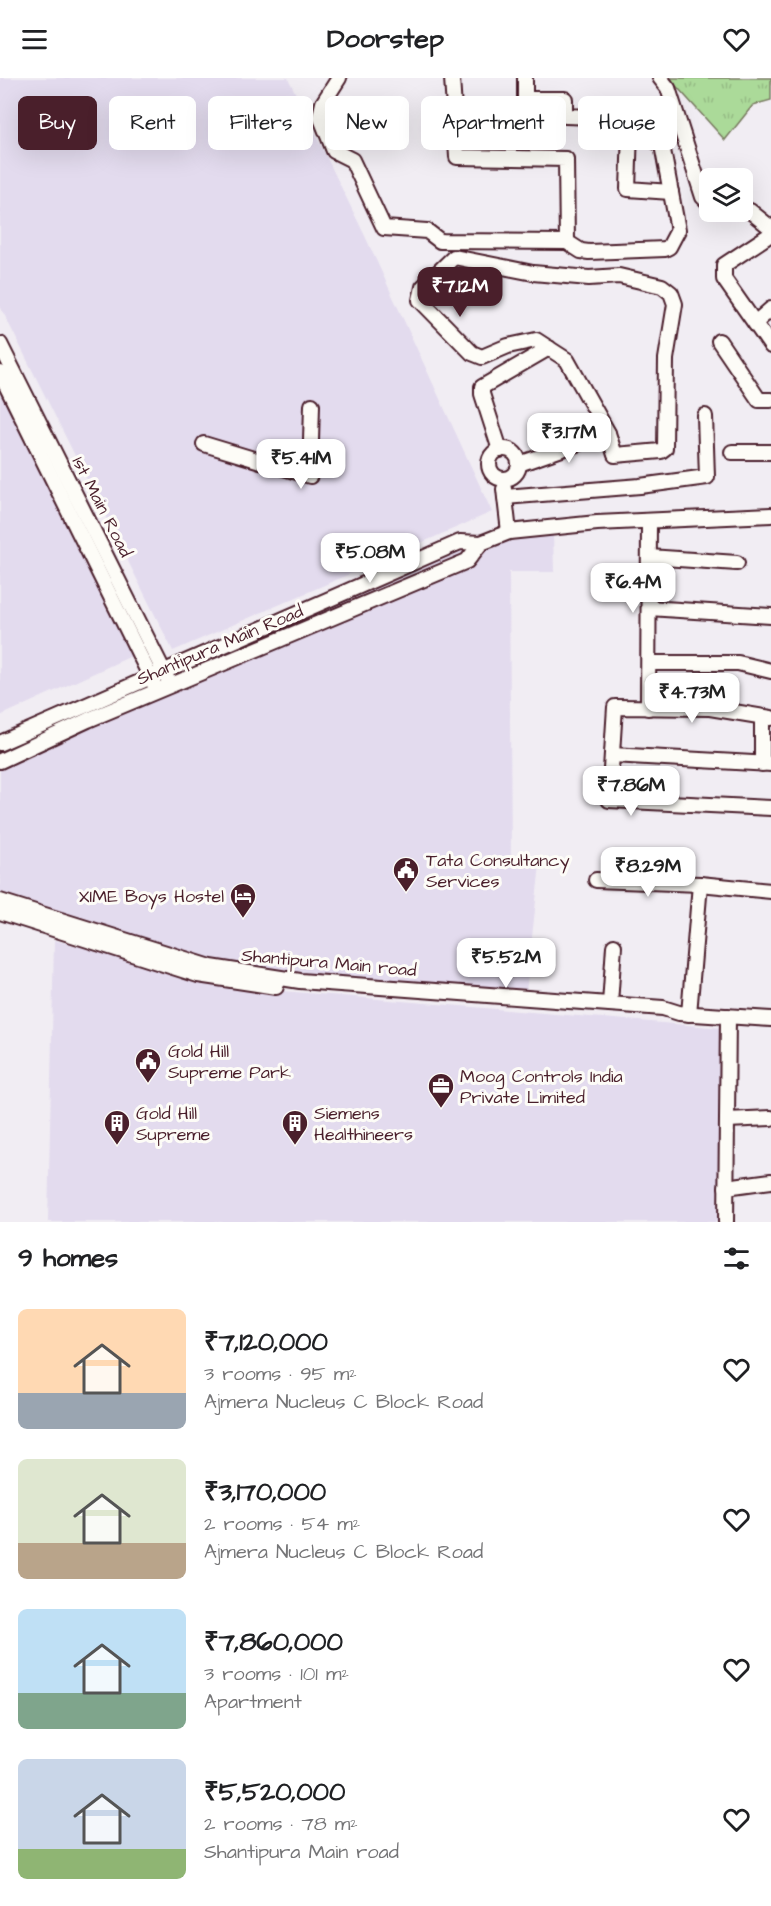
<!DOCTYPE html>
<meta charset="utf-8">
<style>
:root{--surface:#fff;--page:#f2f2f2;--text:#202124;--muted:#757577;--accent:#4a1f2b}
body{margin:0;font-family:"Architects Daughter",sans-serif;background:var(--page);color:var(--text);height:100vh;display:flex;flex-direction:column;font-size:22px;white-space:nowrap}
*{box-sizing:border-box;margin:0}
p{font-size:20px;color:var(--muted)}
.icon{flex:none;width:33px;height:33px;fill:none;stroke:currentColor;stroke-width:2;stroke-linecap:round;stroke-linejoin:round}
.map{position:relative;height:1144px;overflow:hidden}
.drawer{display:flex;flex-direction:column;background:var(--surface);flex:1}
.drawer>*{flex:none}
.hud{position:absolute;left:18px;top:18px;width:735px;height:54px;display:flex;gap:12px}
.buttons{position:absolute;left:699px;top:90px;display:grid;gap:12px}
.buttons a{display:grid;place-items:center;width:54px;height:54px;border-radius:9px;background:var(--surface);box-shadow:0 6px 24px #0002;font-size:30px}
.price{position:absolute;translate:-50% -51px;padding:0 14px;border-radius:12px;background:#fff;color:#222;font-size:20px;line-height:39px;filter:drop-shadow(0 2px 3px #0008)}
.price::after{content:'';position:absolute;left:50%;top:36px;width:18px;height:14px;margin-left:-9px;background:inherit;clip-path:polygon(0 0,100% 0,50% 100%)}
.price.selected{background:var(--accent);color:#fff}
ul{padding:0;list-style:none}
li{display:flex;align-items:center;gap:18px;height:150px;padding:0 18px}
li span{display:grid;place-items:center;flex:none;width:168px;height:120px;border-radius:9px;color:#555}
li>.icon{margin-inline-start:auto}
span .icon{width:72px;height:72px;fill:#fffc;stroke-width:1}
li b{font-size:26px}
h2{display:flex;justify-content:space-between;align-items:center;height:72px;padding:0 18px;font-size:26px}
.pill{padding:0 21px;border-radius:9px;background:var(--surface);box-shadow:0 6px 24px #0002;font-size:21px;line-height:54px}
.pill.selected{background:var(--accent);color:#fff}
header{display:flex;justify-content:space-between;align-items:center;height:78px;padding:0 18px;background:var(--surface);font-size:27px;font-weight:700}
.map>svg:first-child{display:block}
.built{fill:#e3dbee}
.park{fill:url(#park-tufts);stroke:#7a7c62;stroke-width:1.5}
.lines{fill:none;stroke-linecap:round;stroke-linejoin:round}
.minor-casing{stroke:#4a1f2b;stroke-width:18}
.minor{stroke:#fdfcf7;stroke-width:14}
.labels{text-anchor:middle;dominant-baseline:central;stroke-width:6;stroke-linejoin:round;paint-order:stroke}
.street-label{font-size:18px;fill:#4a1f2b;stroke:#fdfcf7}
.poi-label{font-size:18px;fill:#4a1f2b;stroke:#fdfcf7;text-anchor:start}
</style>
<header><svg class="icon" aria-label="menu" viewBox="0 0 24 24"><path d="M4 6h16M4 12h16M4 18h16"/></svg>Doorstep<svg class="icon" aria-label="heart" viewBox="0 0 24 24"><path d="M12 20l-8-8c-3-5 5-10 8-4 3-6 11-1 8 4z"/></svg></header>
<div class="map">
<svg width="771" height="1144" viewBox="0 0 771 1144">
<defs>
<pattern id="park-tufts" width="24" height="20" patternUnits="userSpaceOnUse" patternTransform="scale(1.5)"><rect width="24" height="20" fill="#abda99"/><path d="M3 7l-1-3M5 7V3M7 7l1-3M15 17l-1-3M17 17v-4M19 17l1-3" fill="none" stroke="#95bb84"/></pattern>
</defs>
<rect width="100%" height="100%" fill="#f1edf3"/>
<filter id="ink" filterUnits="userSpaceOnUse"><feTurbulence type="fractalNoise" baseFrequency=".0167" numOctaves="2"/><feDisplacementMap in="SourceGraphic" scale="12" xChannelSelector="R" yChannelSelector="G"/><feConvolveMatrix kernelMatrix="1 2 1 2 8 2 1 2 1" color-interpolation-filters="sRGB"/></filter>
<g filter="url(#ink)">
<g class="built">
<path d="M 0,0 L 288,0 L 365,158 L 492,434 L 173,573 L 0,228 Z"/>
<path d="M 0,304 L 138,575 L 0,638 Z"/>
<path d="M 492,452 L 553,455 L 554,494 L 509,494 L 511,782 L 540,786 L 525,923 L 334,910 L 206,882 L 0,814 L 0,686 L 217,577 Z"/>
<path d="M 54,862 L 234,909 L 722,950 L 720,1144 L 48,1144 Z"/>
</g>
<path class="park" d="M 669,0 L 771,0 L 771,22 L 753,27 L 725,62 Z"/>
<g class="lines">
<g class="minor-casing">
<g id="minor">
<path d="M 339,0 L 323,25 L 320,38 L 334,73 L 352,82 L 384,150 L 427,153 L 440,163 L 567,164 L 581,173 L 589,174 L 665,171 L 669,169 L 678,152 L 662,67 L 655,63"/>
<path d="M 452,0 L 457,79 L 566,81 L 567,164"/>
<path d="M 525,0 L 525,21 L 565,21 L 565,38 L 626,40 L 630,53 L 628,111 L 671,114"/>
<path d="M 660,0 L 668,10 L 703,119 L 710,126"/>
<path d="M 742,131 L 750,133 L 771,150"/>
<path d="M 771,156 L 724,187 L 724,201 L 771,268"/>
<path d="M 454,179 L 533,195 L 589,200 L 619,198 L 662,208 L 671,215 L 675,226 L 666,281 L 665,370 L 661,373 L 615,377 L 608,355 L 567,282 L 536,262 L 508,268 L 482,279 L 472,275 L 420,222 L 423,209 Z"/>
<path d="M 755,245 L 771,231"/>
<path d="M 719,263 L 759,322 L 771,322"/>
<path d="M 0,266 L 167,600"/>
<path d="M 0,295 L 154,606"/>
<path d="M 204,366 L 310,398 L 312,327"/>
<circle cx="504" cy="386" r="15"/>
<path d="M 500,372 L 482,316 L 482,309 L 549,270"/>
<path d="M 732,374 L 771,374"/>
<path d="M 519,386 L 608,355"/>
<path d="M 504,411 L 509,454"/>
<path d="M 505,419 L 640,408 L 707,399 L 705,338"/>
<path d="M 649,479 L 737,485"/>
<path d="M 649,530 L 771,538"/>
<path d="M 649,585 L 738,585 L 771,593"/>
<path d="M 648,630 L 649,443"/>
<path d="M 771,640 L 710,630 L 615,629 L 609,722 L 771,730"/>
<path d="M 0,665 L 460,464 L 481,465 L 509,454 L 597,445 L 771,437"/>
<path d="M 612,677 L 771,686"/>
<path d="M 0,683 L 88,642 L 467,483 L 481,465"/>
<path d="M 762,686 L 762,639"/>
<path d="M 596,802 L 700,806"/>
<path d="M 0,823 L 211,889 L 300,903 L 663,930 L 679,935 L 771,941"/>
<path d="M 0,834 L 198,897 L 276,909"/>
<path d="M 610,926 L 614,868"/>
<path d="M 689,936 L 700,806 L 771,813"/>
<path d="M 727,1042 L 771,1040"/>
<path d="M 726,1109 L 771,1103"/>
<path d="M 726,1144 L 728,938"/>
</g>
</g>
<use href="#minor" class="minor"/>
</g>
</g>
<defs>
<g id="civic-pin" transform="scale(1.35)"><path d="M0 17L-7.5 6A9.5 9.5 0 1 1 7.5 6Z" fill="#4a1f2b" stroke="#fdfcf7"/><path d="M-.6-6.5H3V-4.5H.6V-3L4-1V1h2V6H-6V1h2V-1L-.6-3ZM-1.2 2.5V6h2.4V2.5Z" fill="#fff"/></g>
<g id="hotel-pin" transform="scale(1.35)"><path d="M0 17L-7.5 6A9.5 9.5 0 1 1 7.5 6Z" fill="#4a1f2b" stroke="#fdfcf7"/><path d="M-6-4.5h1.5V1H6V5H4.5V3h-9V5H-6ZM-4 0a1.8 1.8 0 1 1 3.6 0ZM.5 0V-2.5h3Q6-2.5 6 0Z" fill="#fff"/></g>
<g id="office-pin" transform="scale(1.35)"><path d="M0 17L-7.5 6A9.5 9.5 0 1 1 7.5 6Z" fill="#4a1f2b" stroke="#fdfcf7"/><path d="M-6-3h4V-5.5h4V-3h4V5H-6ZM-1-4.5V-3h2v-1.5ZM-6 0V1H6V0Z" fill="#fff"/></g>
<g id="building-pin" transform="scale(1.35)"><path d="M0 17L-7.5 6A9.5 9.5 0 1 1 7.5 6Z" fill="#4a1f2b" stroke="#fdfcf7"/><path d="M-4-6H4V6H1V3H-1V6H-4ZM-2.5-4.3h1.7v1.8h-1.7ZM.8-4.3h1.7v1.8H.8ZM-2.5-1h1.7V.8h-1.7ZM.8-1h1.7V.8H.8Z" fill="#fff"/></g>
</defs>
<g fill-rule="evenodd">
<use href="#civic-pin" x="406" y="792"/>
<use href="#hotel-pin" x="243" y="818"/>
<use href="#civic-pin" x="148" y="983"/>
<use href="#office-pin" x="441" y="1008"/>
<use href="#building-pin" x="117" y="1045"/>
<use href="#building-pin" x="295" y="1045"/>
</g>
<g class="labels">
<g class="street-label">
<text transform="translate(102 429) rotate(63)">1st Main Road</text>
<text transform="translate(220 567) rotate(-23)">Shantipura Main Road</text>
<text transform="translate(329 885) rotate(5)">Shantipura Main road</text>
</g>
<g class="poi-label">
<text x="426" y="782">Tata Consultancy<tspan x="426" dy="21">Services</tspan></text>
<text x="224" y="818" text-anchor="end">XIME Boys Hostel</text>
<text x="168" y="973">Gold Hill<tspan x="168" dy="21">Supreme Park</tspan></text>
<text x="460" y="998">Moog Controls India<tspan x="460" dy="21">Private Limited</tspan></text>
<text x="136" y="1035">Gold Hill<tspan x="136" dy="21">Supreme</tspan></text>
<text x="314" y="1035">Siemens<tspan x="314" dy="21">Healthineers</tspan></text>
</g>
</g>
</svg>
<div class="buttons">
<a><svg class="icon" aria-label="layers" viewBox="0 0 24 24"><path d="M12 4l9 5-9 5-9-5zM3 14l9 5 9-5"/></svg></a>
</div>
<b class="price selected" style="left:460px;top:240px">₹7.12M</b>
<b class="price" style="left:569px;top:386px">₹3.17M</b>
<b class="price" style="left:301px;top:412px">₹5.41M</b>
<b class="price" style="left:370px;top:506px">₹5.08M</b>
<b class="price" style="left:633px;top:536px">₹6.4M</b>
<b class="price" style="left:692px;top:646px">₹4.73M</b>
<b class="price" style="left:631px;top:739px">₹7.86M</b>
<b class="price" style="left:648px;top:820px">₹8.29M</b>
<b class="price" style="left:506px;top:911px">₹5.52M</b>
<div class="hud">
<a class="pill selected">Buy</a>
<a class="pill">Rent</a>
<a class="pill">Filters</a>
<a class="pill">New</a>
<a class="pill">Apartment</a>
<a class="pill">House</a>
</div>
</div>
<section class="drawer">
<h2>9 homes<svg class="icon" aria-label="filters" viewBox="0 0 24 24"><path d="M4 7h16M4 17h16"/><circle cx="9" cy="7" r="2"/><circle cx="15" cy="17" r="2"/></svg></h2>
<ul>
<li><span style="background:linear-gradient(#ffd9b3 70%,#9aa5b1 0)"><svg class="icon" aria-label="home" viewBox="0 0 24 24"><path d="M3 11l9-7 9 7M6 9v11h12V9"/></svg></span><div><b>₹7,120,000</b><p>3 rooms · 95 m²</p><p>Ajmera Nucleus C Block Road</p></div><svg class="icon" aria-label="heart" viewBox="0 0 24 24"><path d="M12 20l-8-8c-3-5 5-10 8-4 3-6 11-1 8 4z"/></svg></li>
<li><span style="background:linear-gradient(#dfe7d0 70%,#b9a48a 0)"><svg class="icon" aria-label="home" viewBox="0 0 24 24"><path d="M3 11l9-7 9 7M6 9v11h12V9"/></svg></span><div><b>₹3,170,000</b><p>2 rooms · 54 m²</p><p>Ajmera Nucleus C Block Road</p></div><svg class="icon" aria-label="heart" viewBox="0 0 24 24"><path d="M12 20l-8-8c-3-5 5-10 8-4 3-6 11-1 8 4z"/></svg></li>
<li><span style="background:linear-gradient(#bfe0f5 70%,#7fa58c 0)"><svg class="icon" aria-label="home" viewBox="0 0 24 24"><path d="M3 11l9-7 9 7M6 9v11h12V9"/></svg></span><div><b>₹7,860,000</b><p>3 rooms · 101 m²</p><p>Apartment</p></div><svg class="icon" aria-label="heart" viewBox="0 0 24 24"><path d="M12 20l-8-8c-3-5 5-10 8-4 3-6 11-1 8 4z"/></svg></li>
<li><span style="background:linear-gradient(#c9d6e8 75%,#8fb573 0)"><svg class="icon" aria-label="home" viewBox="0 0 24 24"><path d="M3 11l9-7 9 7M6 9v11h12V9"/></svg></span><div><b>₹5,520,000</b><p>2 rooms · 78 m²</p><p>Shantipura Main road</p></div><svg class="icon" aria-label="heart" viewBox="0 0 24 24"><path d="M12 20l-8-8c-3-5 5-10 8-4 3-6 11-1 8 4z"/></svg></li>
</ul>
</section>
